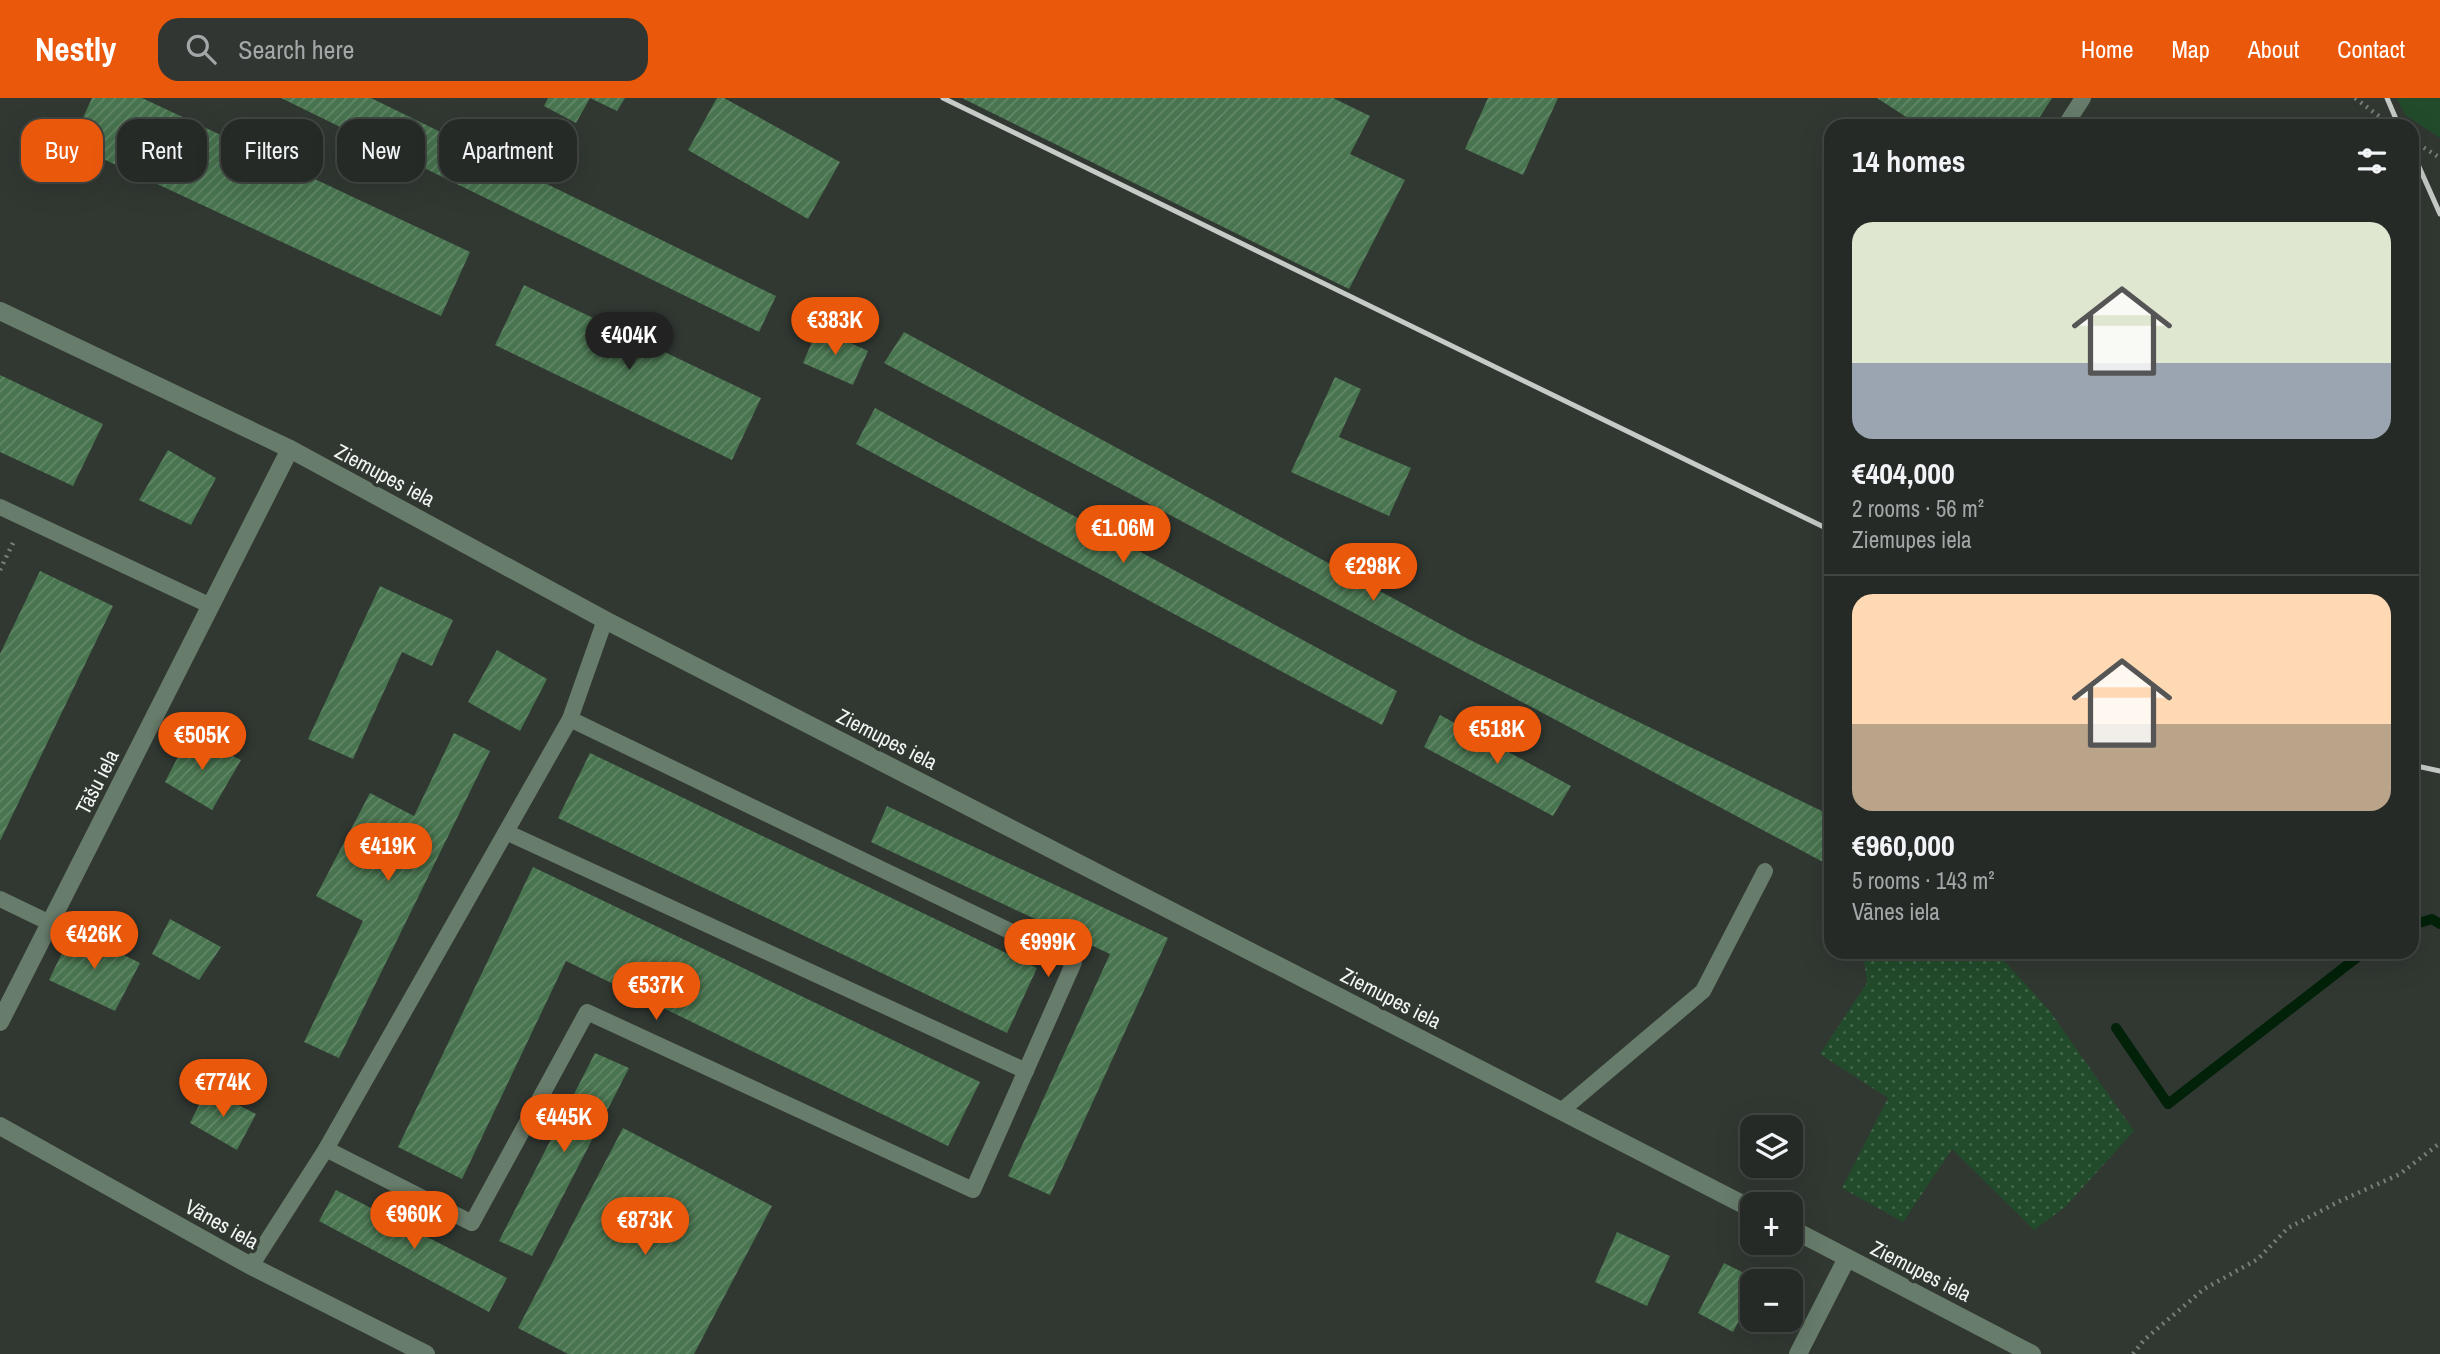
<!DOCTYPE html>
<meta charset="utf-8">
<style>
:root{--surface:#252a26;--page:#313632;--text:#f1f3f6;--muted:#a3a7a7;--line:#424643;--accent:#ea580c}
body{margin:0;font-family:"Archivo Narrow",sans-serif;background:var(--page);color:var(--text);height:100vh;display:flex;flex-direction:column;font-size:26px;white-space:nowrap}
*{box-sizing:border-box;margin:0}
p{font-size:23px;color:var(--muted)}
.icon{flex:none;width:38px;height:38px;fill:none;stroke:currentColor;stroke-width:2;stroke-linecap:round;stroke-linejoin:round}
.map{position:relative;flex:1;overflow:hidden}
.side{position:absolute;left:1824px;top:21px;width:595px;height:840px;display:flex;flex-direction:column;background:var(--surface);border-radius:21px;box-shadow:0 7px 28px #0002,0 0 0 2px var(--line)}
.side>*{flex:none}
.hud{position:absolute;left:21px;top:21px;width:665px;height:63px;display:flex;gap:14px}
.tools{position:absolute;left:1740px;top:1017px;display:grid;gap:14px}
.tools a{display:grid;place-items:center;width:63px;height:63px;border-radius:14px;background:var(--surface);box-shadow:0 7px 28px #0002,0 0 0 2px var(--line);font-size:35px}
.price{position:absolute;translate:-50% -60px;padding:0 16px;border-radius:24px;background:var(--accent);color:#fff;font-size:23px;line-height:46px;filter:drop-shadow(0 2px 4px #0008)}
.price::after{content:'';position:absolute;left:50%;top:42px;width:21px;height:16px;margin-left:-10px;background:inherit;clip-path:polygon(0 0,100% 0,50% 100%)}
.price.selected{background:#222;color:#fff}
ul{padding:0;list-style:none}
li{display:grid;align-content:center;gap:14px;height:371px;padding:0 28px}
li+li{border-top:2px solid var(--line)}
li span{display:grid;place-items:center;height:217px;border-radius:21px;color:#555}
li>.icon{margin-inline-start:auto}
span .icon{width:126px;height:126px;fill:#fffc;stroke-width:1}
li b{font-size:30px}
h2{display:flex;justify-content:space-between;align-items:center;height:84px;padding:0 28px;font-size:30px}
.chip{padding:0 24px;border-radius:21px;background:var(--surface);box-shadow:0 7px 28px #0002,0 0 0 2px var(--line);font-size:24px;line-height:63px}
.chip.selected{background:var(--accent);color:#fff}
header{display:flex;align-items:center;gap:42px;box-sizing:border-box;height:98px;padding:0 35px;background:var(--accent);color:#fff}
header strong{font-size:33px}
nav{display:flex;gap:38px;margin-inline-start:auto;font-size:24px}
.search{width:490px;height:63px;background:var(--page);display:flex;align-items:center;gap:18px;box-sizing:border-box;padding:0 24px;border-radius:21px;color:var(--muted);font-size:26px}
.map>svg:first-child{display:block}
.green{fill:#224b2b}
.garden{fill:url(#garden-dots)}
.lines{fill:none;stroke-linecap:round;stroke-linejoin:round}
.stream{stroke:#012109;stroke-width:10}
.building{fill:url(#building-hatch)}
.path{stroke:#787f79;stroke-width:4.5;stroke-dasharray:2 5;stroke-linecap:butt}
.service{stroke:#687c6b;stroke-width:16}
.minor{stroke:#687c6b;stroke-width:18}
.rail{stroke:#c6cbc7;stroke-width:5}
.labels{text-anchor:middle;dominant-baseline:central;stroke-width:7;stroke-linejoin:round;paint-order:stroke}
.street-label{font-size:21px;fill:#f1f6f2;stroke:#313832}
</style>
<header>
<strong>Nestly</strong>
<div class="search"><svg class="icon" aria-label="search" viewBox="0 0 24 24"><circle cx="10" cy="10" r="6"/><path d="M15 15l6 6"/></svg>Search here</div>
<nav><a>Home</a><a>Map</a><a>About</a><a>Contact</a></nav>
</header>
<div class="map">
<svg width="2440" height="1256" viewBox="0 0 2440 1256">
<defs>
<pattern id="garden-dots" width="8" height="8" patternUnits="userSpaceOnUse" patternTransform="scale(1.75)"><rect width="8" height="8" fill="#224b2b"/><path d="M2 2h.1M6 6h.1" fill="none" stroke="#43664a" stroke-width="1.8" stroke-linecap="round"/></pattern>
<pattern id="building-hatch" width="6" height="6" patternUnits="userSpaceOnUse" patternTransform="scale(1.75)"><rect width="6" height="6" fill="#48744f"/><path d="M-1 1l2-2M0 6l6-6M5 7l2-2" fill="none" stroke="#638869"/></pattern>
</defs>
<rect width="100%" height="100%" fill="#313832"/>
<path class="green" d="M 2397,0 L 2440,0 L 2440,40 L 2405,17 Z"/>
<path class="garden" d="M 1863,854 L 1996,854 L 2049,912 L 2134,1033 L 2065,1109 L 2034,1132 L 1952,1051 L 1903,1124 L 1842,1090 L 1888,1000 L 1820,956 L 1867,885 Z"/>
<g class="lines">
<g class="stream">
<path d="M 2412,827 L 2432,821 L 2440,826"/>
<path d="M 2116,930 L 2168,1006 L 2364,854"/>
</g>
</g>
<g class="building">
<path d="M 92,0 L 142,0 L 470,154 L 441,218 L 71,46 Z"/>
<path d="M 281,0 L 371,0 L 776,198 L 759,234 Z"/>
<path d="M 548,0 L 625,0 L 617,13 L 590,0 L 576,25 L 544,8 Z"/>
<path d="M 717,0 L 724,0 L 840,64 L 808,121 L 688,52 Z"/>
<path d="M 962,0 L 1333,0 L 1370,18 L 1350,56 L 1405,82 L 1349,191 Z"/>
<path d="M 1488,0 L 1558,0 L 1523,77 L 1465,51 Z"/>
<path d="M 1877,0 L 2052,0 L 2034,28 L 1920,28 Z"/>
<path d="M 524,187 L 761,300 L 732,362 L 495,247 Z"/>
<path d="M 818,230 L 868,253 L 853,287 L 803,265 Z"/>
<path d="M 904,234 L 1468,541 L 1830,717 L 1830,750 L 1823,764 L 884,265 Z"/>
<path d="M 0,277 L 103,326 L 73,388 L 0,354 Z"/>
<path d="M 1335,279 L 1361,291 L 1339,339 L 1411,370 L 1389,418 L 1291,374 Z"/>
<path d="M 875,310 L 1397,593 L 1382,627 L 856,346 Z"/>
<path d="M 168,352 L 216,380 L 191,427 L 139,402 Z"/>
<path d="M 40,473 L 113,508 L 0,743 L 0,556 Z"/>
<path d="M 380,488 L 453,522 L 432,568 L 402,554 L 353,661 L 308,641 Z"/>
<path d="M 497,552 L 547,581 L 520,633 L 468,604 Z"/>
<path d="M 1440,617 L 1571,688 L 1553,718 L 1424,649 Z"/>
<path d="M 454,635 L 490,653 L 339,960 L 304,944 L 363,823 L 316,798 L 370,695 L 414,718 Z"/>
<path d="M 189,637 L 241,662 L 212,712 L 165,684 Z"/>
<path d="M 590,655 L 1037,870 L 1007,935 L 558,720 Z"/>
<path d="M 887,708 L 1168,840 L 1050,1097 L 1008,1078 L 1110,856 L 871,744 Z"/>
<path d="M 533,769 L 980,984 L 948,1048 L 566,863 L 462,1081 L 398,1049 Z"/>
<path d="M 170,821 L 221,849 L 199,882 L 152,856 Z"/>
<path d="M 73,832 L 140,865 L 115,913 L 49,882 Z"/>
<path d="M 595,955 L 629,970 L 532,1158 L 499,1143 Z"/>
<path d="M 207,991 L 256,1016 L 237,1052 L 190,1025 Z"/>
<path d="M 623,1030 L 772,1108 L 694,1256 L 568,1256 L 518,1230 Z"/>
<path d="M 336,1092 L 507,1180 L 489,1214 L 319,1123 Z"/>
<path d="M 1617,1134 L 1670,1158 L 1647,1208 L 1595,1184 Z"/>
<path d="M 1724,1165 L 1760,1183 L 1752,1183 L 1752,1198 L 1733,1234 L 1698,1215 Z"/>
</g>
<g class="lines">
<g class="path">
<path d="M 2355,0 L 2392,28"/>
<path d="M 2412,42 L 2440,60"/>
<path d="M 0,472 L 13,445"/>
<path d="M 2133,1256 L 2144,1242 L 2204,1191 L 2258,1161 L 2288,1130 L 2340,1103 L 2400,1076 L 2440,1045"/>
</g>
<g class="service">
<path d="M 2065,28 L 2083,0"/>
<path d="M 0,409 L 211,508"/>
<path d="M 506,734 L 1026,973"/>
<path d="M 0,801 L 50,825"/>
<path d="M 1561,1013 L 1703,893 L 1765,773"/>
<path d="M 326,1051 L 472,1125 L 587,914 L 973,1092 L 1074,864 L 570,621"/>
<path d="M 251,1168 L 326,1051 L 570,621 L 605,522"/>
</g>
<g class="minor">
<path d="M 0,213 L 290,351 L 605,522 L 1752,1111"/>
<path d="M 0,924 L 290,351"/>
<path d="M 0,1028 L 251,1168 L 426,1256"/>
<path d="M 1790,1130 L 2032,1256"/>
<path d="M 1798,1256 L 1847,1160"/>
</g>
<g class="rail">
<path d="M 943,0 L 1830,432"/>
<path d="M 2387,0 L 2399,28"/>
<path d="M 2412,53 L 2440,116"/>
<path d="M 2412,667 L 2440,673"/>
</g>
</g>
<g class="labels">
<g class="street-label">
<text transform="translate(385 377) rotate(28)">Ziemupes iela</text>
<text transform="translate(887 641) rotate(27)">Ziemupes iela</text>
<text transform="translate(97 684) rotate(-63)">Tāšu iela</text>
<text transform="translate(1391 900) rotate(27)">Ziemupes iela</text>
<text transform="translate(222 1126) rotate(29)">Vānes iela</text>
<text transform="translate(1921 1173) rotate(27)">Ziemupes iela</text>
</g>
</g>
</svg>
<div class="tools">
<a><svg class="icon" aria-label="layers" viewBox="0 0 24 24"><path d="M12 4l9 5-9 5-9-5zM3 14l9 5 9-5"/></svg></a>
<a>+</a>
<a>−</a>
</div>
<b class="price" style="left:835px;top:259px">€383K</b>
<b class="price selected" style="left:629px;top:274px">€404K</b>
<b class="price" style="left:1123px;top:467px">€1.06M</b>
<b class="price" style="left:1373px;top:505px">€298K</b>
<b class="price" style="left:1497px;top:668px">€518K</b>
<b class="price" style="left:202px;top:674px">€505K</b>
<b class="price" style="left:388px;top:785px">€419K</b>
<b class="price" style="left:94px;top:873px">€426K</b>
<b class="price" style="left:1048px;top:881px">€999K</b>
<b class="price" style="left:656px;top:924px">€537K</b>
<b class="price" style="left:223px;top:1021px">€774K</b>
<b class="price" style="left:564px;top:1056px">€445K</b>
<b class="price" style="left:414px;top:1153px">€960K</b>
<b class="price" style="left:645px;top:1159px">€873K</b>
<div class="hud">
<a class="chip selected">Buy</a>
<a class="chip">Rent</a>
<a class="chip">Filters</a>
<a class="chip">New</a>
<a class="chip">Apartment</a>
</div>
<section class="side">
<h2>14 homes<svg class="icon" aria-label="filters" viewBox="0 0 24 24"><path d="M4 7h16M4 17h16"/><circle cx="9" cy="7" r="2"/><circle cx="15" cy="17" r="2"/></svg></h2>
<ul>
<li><span style="background:linear-gradient(#dfe7d0 65%,#9aa5b1 0)"><svg class="icon" aria-label="home" viewBox="0 0 24 24"><path d="M3 11l9-7 9 7M6 9v11h12V9"/></svg></span><div><b>€404,000</b><p>2 rooms · 56 m²</p><p>Ziemupes iela</p></div></li>
<li><span style="background:linear-gradient(#ffd9b3 60%,#b9a48a 0)"><svg class="icon" aria-label="home" viewBox="0 0 24 24"><path d="M3 11l9-7 9 7M6 9v11h12V9"/></svg></span><div><b>€960,000</b><p>5 rooms · 143 m²</p><p>Vānes iela</p></div></li>
</ul>
</section>
</div>
